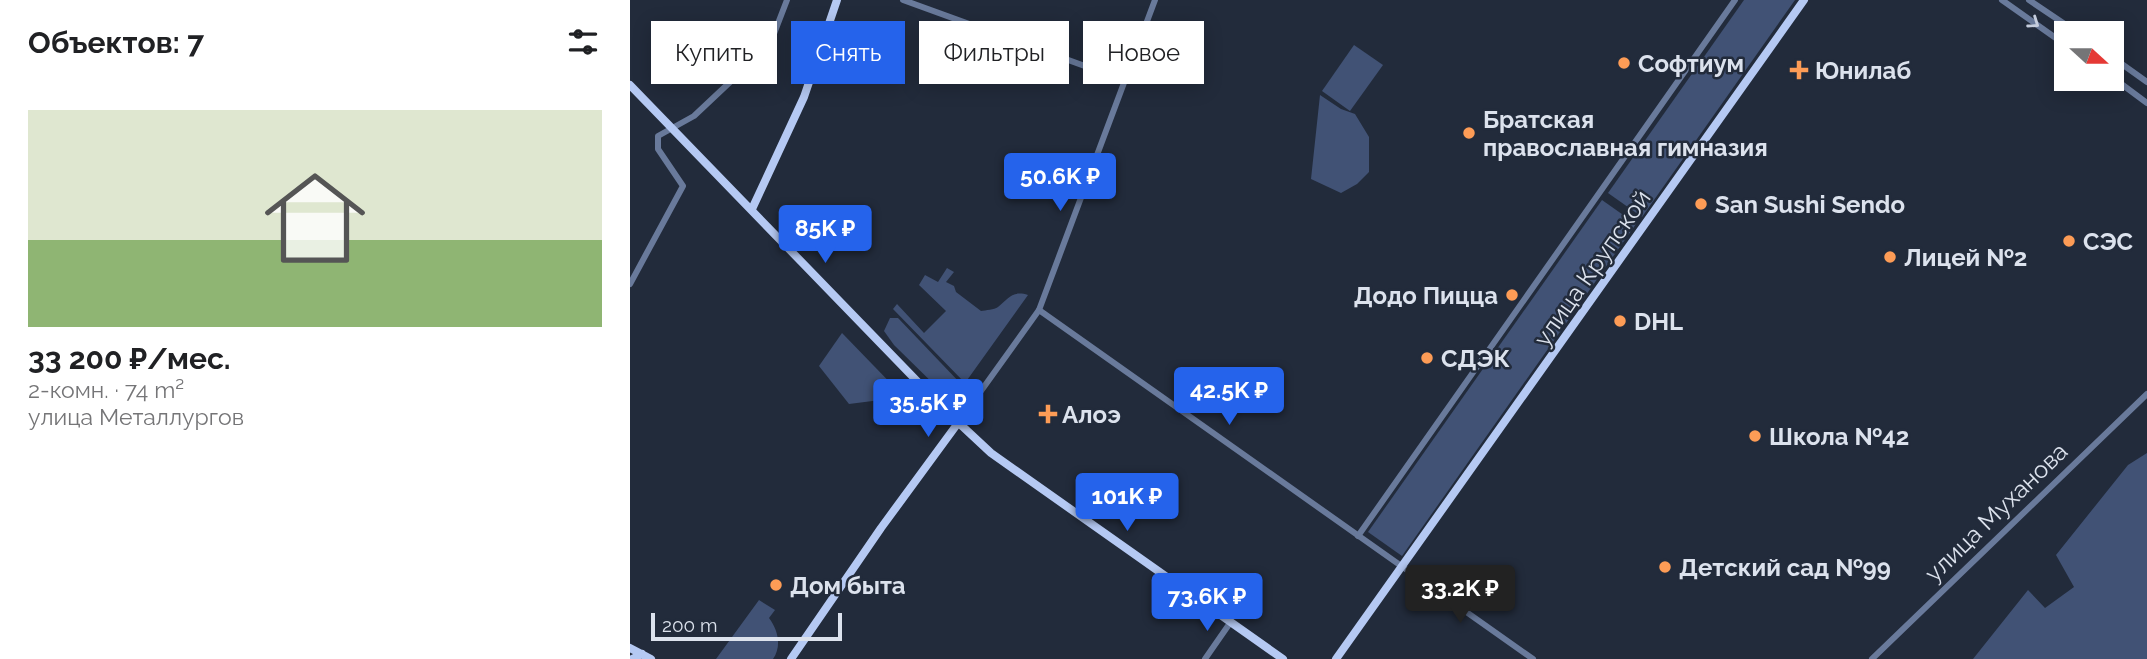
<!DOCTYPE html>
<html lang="ru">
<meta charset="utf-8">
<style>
:root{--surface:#fff;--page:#f2f2f2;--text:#202124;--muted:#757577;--accent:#2563eb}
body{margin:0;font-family:Raleway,sans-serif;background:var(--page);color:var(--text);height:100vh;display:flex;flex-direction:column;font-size:26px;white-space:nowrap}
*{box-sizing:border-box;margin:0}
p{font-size:23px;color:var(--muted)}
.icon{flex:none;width:38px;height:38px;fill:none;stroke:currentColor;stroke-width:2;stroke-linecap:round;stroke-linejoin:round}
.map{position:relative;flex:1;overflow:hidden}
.drawer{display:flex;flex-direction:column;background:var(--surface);width:630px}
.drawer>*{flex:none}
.top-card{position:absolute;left:21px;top:21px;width:665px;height:63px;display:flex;gap:14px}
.needle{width:46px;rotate:111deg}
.controls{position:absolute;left:1424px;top:21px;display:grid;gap:14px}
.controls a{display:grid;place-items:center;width:70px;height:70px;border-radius:0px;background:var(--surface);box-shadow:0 4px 18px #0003;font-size:35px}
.scale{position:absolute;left:21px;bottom:18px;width:191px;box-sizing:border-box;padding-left:7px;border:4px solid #dce2ed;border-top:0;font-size:19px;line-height:24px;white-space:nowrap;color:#dce2ed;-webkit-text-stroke:5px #222b3b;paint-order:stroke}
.price{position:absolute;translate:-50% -60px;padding:0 16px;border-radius:7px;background:var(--accent);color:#fff;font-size:23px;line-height:46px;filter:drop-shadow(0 2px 4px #0008)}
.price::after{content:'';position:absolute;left:50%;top:42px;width:21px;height:16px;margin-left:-10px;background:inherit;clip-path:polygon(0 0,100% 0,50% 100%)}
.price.current{background:#222;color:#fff}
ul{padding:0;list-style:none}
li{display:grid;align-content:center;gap:14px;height:371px;padding:0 28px}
li span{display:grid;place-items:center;height:217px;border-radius:0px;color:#555}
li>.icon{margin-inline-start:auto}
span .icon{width:126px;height:126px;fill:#fffc;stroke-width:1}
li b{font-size:30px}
h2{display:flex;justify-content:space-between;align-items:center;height:84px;padding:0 28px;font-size:30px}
.pill{padding:0 24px;border-radius:0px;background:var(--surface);box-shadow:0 4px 18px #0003;font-size:24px;line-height:63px}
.pill.current{background:var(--accent);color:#fff}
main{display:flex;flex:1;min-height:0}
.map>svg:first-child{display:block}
.green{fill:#415275}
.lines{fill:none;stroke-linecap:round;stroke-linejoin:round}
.minor{stroke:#697a9b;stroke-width:6}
.major{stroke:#b5c9f3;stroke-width:8}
.oneway{stroke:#c5cddd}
.poi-dot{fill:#fd9c56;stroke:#222b3b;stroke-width:2.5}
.labels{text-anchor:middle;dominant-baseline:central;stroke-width:5;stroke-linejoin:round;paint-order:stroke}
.poi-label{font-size:24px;font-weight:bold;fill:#dce2ed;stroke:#222b3b;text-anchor:start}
.street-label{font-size:24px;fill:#dce2ed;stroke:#222b3b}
</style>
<main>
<section class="drawer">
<h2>Объектов: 7<svg class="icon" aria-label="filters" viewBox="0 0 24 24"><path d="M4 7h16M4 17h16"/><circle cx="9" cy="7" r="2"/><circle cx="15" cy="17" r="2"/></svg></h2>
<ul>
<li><span style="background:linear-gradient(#dfe7d0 60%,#8fb573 0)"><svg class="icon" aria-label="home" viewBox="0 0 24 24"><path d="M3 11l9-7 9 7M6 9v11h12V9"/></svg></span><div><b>33 200 ₽/мес.</b><p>2-комн. · 74 m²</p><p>улица Металлургов</p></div></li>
</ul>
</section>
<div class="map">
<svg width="1517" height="659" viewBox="0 0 1517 659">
<rect width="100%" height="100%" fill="#222b3b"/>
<g class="green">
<path d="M 1114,0 L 1165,0 L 1012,217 L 978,193 Z"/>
<path d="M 724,45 L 753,65 L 720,111 L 692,91 Z"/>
<path d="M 690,95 L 711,109 L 725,114 L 739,137 L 739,172 L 727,184 L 711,193 L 681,179 Z"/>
<path d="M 972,200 L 1006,224 L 772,556 L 738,532 Z"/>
<path d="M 317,268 L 324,272 L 316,282 L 324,286 L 326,292 L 351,311 C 356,310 364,310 368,307 C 378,299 382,290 398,295 L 335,383 L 263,309 L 267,304 L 294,333 L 316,311 L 289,285 L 295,275 L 308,282 Z"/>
<path d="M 260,318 L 268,318 L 332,385 L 324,399 L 319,399 L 264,345 L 254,331 Z"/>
<path d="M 212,333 L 274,397 L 219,404 L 189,366 Z"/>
<path d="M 1517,453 L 1517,659 L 1343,659 L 1398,590 L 1415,608 L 1444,587 L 1426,555 L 1498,465 Z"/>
<path d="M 129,600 L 145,610 L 139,618 C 148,630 152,646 143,659 L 86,659 Z"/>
</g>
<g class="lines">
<g class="minor">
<path d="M 273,0 L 496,81"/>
<path d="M 1372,0 L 1437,46"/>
<path d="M 1399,0 L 1448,33"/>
<path d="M 1482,57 L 1517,82"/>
<path d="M 1482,77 L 1517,103"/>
<path d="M 0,284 L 53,186 L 28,149 L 28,136 L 64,116 L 115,68 L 142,39 L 157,0"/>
<path d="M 409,310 L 903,659"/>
<path d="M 328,423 L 409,310 L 525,0"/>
<path d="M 728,536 L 1105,0"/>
<path d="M 575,659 L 600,623"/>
<path d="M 1242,659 L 1517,394"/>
</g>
<g class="major">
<path d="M 0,85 L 316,411 L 361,453 L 653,659"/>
<path d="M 122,209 L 174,97 L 207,0"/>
<path d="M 0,648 L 21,659"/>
<path d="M 2,659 L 12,654"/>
<path d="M 161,659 L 251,528 L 328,423"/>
<path d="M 706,659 L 1174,0"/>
</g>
</g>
<defs><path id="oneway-chevron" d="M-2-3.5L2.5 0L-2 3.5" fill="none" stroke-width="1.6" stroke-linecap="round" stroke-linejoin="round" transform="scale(1.75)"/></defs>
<use class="oneway" href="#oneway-chevron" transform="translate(1404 23) rotate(35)"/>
<g class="poi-dot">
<circle cx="994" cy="63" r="7"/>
<path d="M1165.5 59.5h7v7h7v7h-7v7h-7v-7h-7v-7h7z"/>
<circle cx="839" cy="133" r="7"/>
<circle cx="1071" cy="204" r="7"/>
<circle cx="1439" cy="241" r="7"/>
<circle cx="1260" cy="257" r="7"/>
<circle cx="882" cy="295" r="7"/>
<circle cx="990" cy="321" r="7"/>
<circle cx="797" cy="358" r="7"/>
<path d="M414.5 403.5h7v7h7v7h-7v7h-7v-7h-7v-7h7z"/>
<circle cx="1125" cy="436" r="7"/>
<circle cx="1035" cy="567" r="7"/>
<circle cx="146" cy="585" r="7"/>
</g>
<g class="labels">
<g class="poi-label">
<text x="1008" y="63">Софтиум</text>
<text x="1185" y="70">Юнилаб</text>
<text x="853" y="119">Братская<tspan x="853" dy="28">православная гимназия</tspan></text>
<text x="1085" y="204">San Sushi Sendo</text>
<text x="1453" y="241">СЭС</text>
<text x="1274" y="257">Лицей №2</text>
<text x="868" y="295" text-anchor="end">Додо Пицца</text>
<text x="1004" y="321">DHL</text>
<text x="811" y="358">СДЭК</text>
<text x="432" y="414">Алоэ</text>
<text x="1139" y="436">Школа №42</text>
<text x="1049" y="567">Детский сад №99</text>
<text x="160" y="585">Дом быта</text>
</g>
<g class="street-label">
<text transform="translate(962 268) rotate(-55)">улица Крупской</text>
<text transform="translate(1366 512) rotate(-44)">улица Муханова</text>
</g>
</g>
</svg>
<div class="controls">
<a><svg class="needle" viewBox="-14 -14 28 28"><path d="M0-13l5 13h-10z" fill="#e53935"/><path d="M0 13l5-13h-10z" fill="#757577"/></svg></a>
</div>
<div class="scale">200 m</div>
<b class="price" style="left:430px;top:213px">50.6K ₽</b>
<b class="price" style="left:195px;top:265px">85K ₽</b>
<b class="price" style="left:599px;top:427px">42.5K ₽</b>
<b class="price" style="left:298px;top:439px">35.5K ₽</b>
<b class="price" style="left:497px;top:533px">101K ₽</b>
<b class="price current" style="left:830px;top:625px">33.2K ₽</b>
<b class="price" style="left:577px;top:633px">73.6K ₽</b>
<div class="top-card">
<a class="pill">Купить</a>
<a class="pill current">Снять</a>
<a class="pill">Фильтры</a>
<a class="pill">Новое</a>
</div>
</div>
</main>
